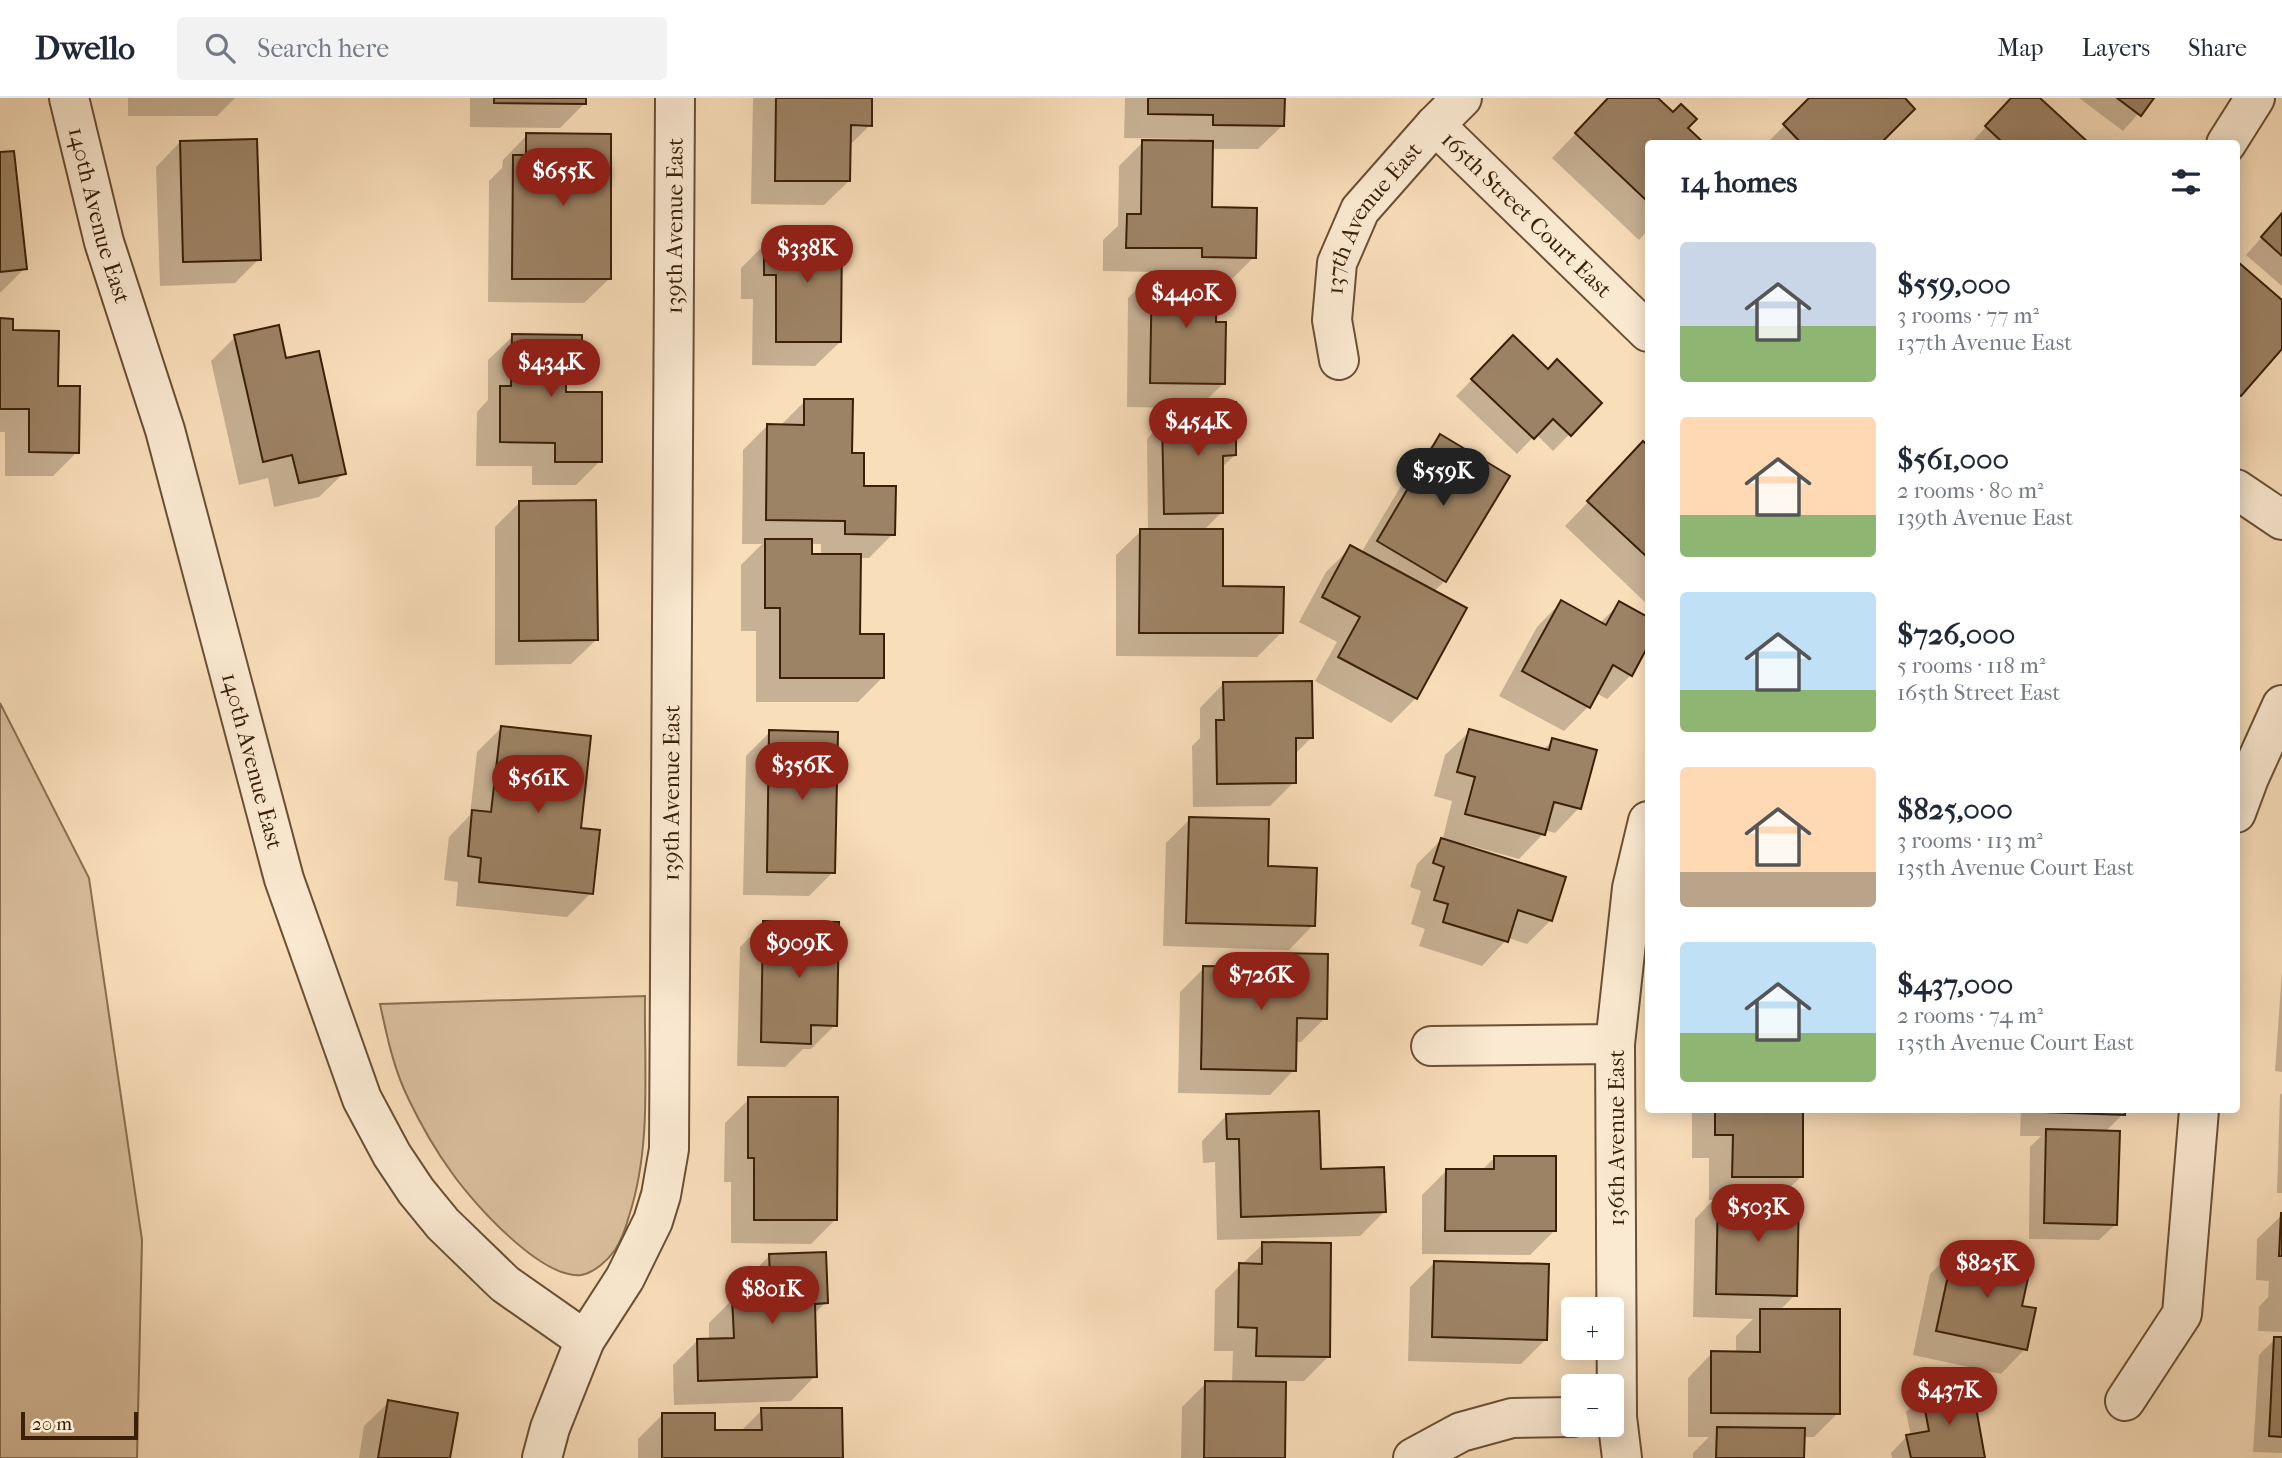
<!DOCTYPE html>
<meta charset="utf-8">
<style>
:root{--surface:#fff;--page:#f2f2f3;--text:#1f2937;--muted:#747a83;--line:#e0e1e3;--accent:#8f2418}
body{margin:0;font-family:"IM FELL French Canon",serif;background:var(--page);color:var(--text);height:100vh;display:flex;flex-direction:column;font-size:26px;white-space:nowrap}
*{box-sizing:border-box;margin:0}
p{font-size:23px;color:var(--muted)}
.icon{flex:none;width:38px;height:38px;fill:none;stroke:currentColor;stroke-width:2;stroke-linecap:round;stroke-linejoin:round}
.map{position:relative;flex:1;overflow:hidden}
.drawer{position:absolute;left:1645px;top:42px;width:595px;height:973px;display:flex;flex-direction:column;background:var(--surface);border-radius:7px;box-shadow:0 4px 18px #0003}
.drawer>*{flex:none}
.tools{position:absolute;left:1561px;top:1199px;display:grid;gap:14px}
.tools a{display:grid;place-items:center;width:63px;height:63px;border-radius:7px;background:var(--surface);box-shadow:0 4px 18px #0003;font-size:35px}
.scale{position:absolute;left:21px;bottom:18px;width:117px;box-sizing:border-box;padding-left:7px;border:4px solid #3a2008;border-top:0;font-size:19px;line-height:24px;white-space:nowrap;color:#3a2008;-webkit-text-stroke:5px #fbead2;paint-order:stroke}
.price{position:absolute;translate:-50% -60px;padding:0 16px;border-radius:24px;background:var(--accent);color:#fff;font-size:23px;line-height:46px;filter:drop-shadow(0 2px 4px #0008)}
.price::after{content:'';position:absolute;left:50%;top:42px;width:21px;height:16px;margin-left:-10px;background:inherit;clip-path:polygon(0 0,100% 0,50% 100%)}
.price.selected{background:#222;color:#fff}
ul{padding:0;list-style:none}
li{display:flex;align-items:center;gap:21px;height:175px;padding:0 35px}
li span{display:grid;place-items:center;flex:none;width:196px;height:140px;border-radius:7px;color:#555}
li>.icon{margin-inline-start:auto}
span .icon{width:84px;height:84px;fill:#fffc;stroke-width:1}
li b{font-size:30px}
h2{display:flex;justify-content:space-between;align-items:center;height:84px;padding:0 35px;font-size:30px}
header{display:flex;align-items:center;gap:42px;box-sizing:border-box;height:98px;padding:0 35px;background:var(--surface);border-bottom:2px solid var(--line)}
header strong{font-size:33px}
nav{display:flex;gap:38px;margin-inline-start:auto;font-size:24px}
.search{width:490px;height:63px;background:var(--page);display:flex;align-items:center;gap:18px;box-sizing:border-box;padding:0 24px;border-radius:7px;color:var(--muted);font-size:26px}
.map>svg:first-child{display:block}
.green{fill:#d9be9c;stroke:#8a6f52;stroke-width:2}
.shadow{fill:#0003;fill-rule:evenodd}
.building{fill:#9d8365;stroke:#3a2008;stroke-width:2}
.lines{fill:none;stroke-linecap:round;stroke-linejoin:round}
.street-casing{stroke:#6a5034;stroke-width:42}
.street{stroke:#fbead2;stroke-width:38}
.labels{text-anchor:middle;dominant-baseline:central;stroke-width:6;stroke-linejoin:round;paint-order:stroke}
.street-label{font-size:23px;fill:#3a2008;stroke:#fbead2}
</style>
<header>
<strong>Dwello</strong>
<div class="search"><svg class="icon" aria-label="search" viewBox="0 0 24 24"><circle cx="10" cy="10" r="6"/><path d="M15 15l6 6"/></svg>Search here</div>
<nav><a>Map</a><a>Layers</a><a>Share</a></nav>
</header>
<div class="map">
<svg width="2282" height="1360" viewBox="0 0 2282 1360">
<rect width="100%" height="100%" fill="#f9deba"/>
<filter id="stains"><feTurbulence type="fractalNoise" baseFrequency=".00286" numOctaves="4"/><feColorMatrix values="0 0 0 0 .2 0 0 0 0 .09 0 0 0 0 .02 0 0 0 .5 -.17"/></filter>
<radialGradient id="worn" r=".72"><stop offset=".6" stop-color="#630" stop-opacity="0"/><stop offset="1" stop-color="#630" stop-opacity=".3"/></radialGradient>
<g class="green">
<path d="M 0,605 L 89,780 L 142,1142 L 137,1360 L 0,1360 Z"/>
<path d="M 645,898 C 644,971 652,1048 629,1118 C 626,1129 621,1143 615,1152 C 608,1162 594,1175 581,1177 C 541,1181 474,1106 452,1075 C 436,1053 421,1027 409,1002 C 394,972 387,939 380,906 Z"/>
</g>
<g class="shadow">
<path d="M 128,0 L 235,0 L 217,18 L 128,18 Z"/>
<path d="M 470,0 L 585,0 L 585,5 L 560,30 L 470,29 Z"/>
<path d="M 753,0 L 870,0 L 870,27 L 849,48 L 849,83 L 824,107 L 751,106 Z"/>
<path d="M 1125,0 L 1283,0 L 1283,27 L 1258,51 L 1211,51 L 1210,111 L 1254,159 L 1230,183 L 1215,183 L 1214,226 L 1223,286 L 1202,306 L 1235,357 L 1221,370 L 1222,414 L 1203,433 L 1222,490 L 1282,534 L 1257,559 L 1116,558 L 1116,457 L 1141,433 L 1148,433 L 1147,341 L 1163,324 L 1175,323 L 1188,310 L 1127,309 L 1128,200 L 1155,174 L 1103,173 L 1103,142 L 1118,128 L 1119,68 L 1143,44 L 1189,44 L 1189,41 L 1124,40 Z"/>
<path d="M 1610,0 L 1656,0 L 1648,46 L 1648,132 L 1639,142 L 1552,60 Z"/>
<path d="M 1812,0 L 1902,0 L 1878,46 L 1766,46 Z"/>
<path d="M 2013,0 L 2038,0 L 2088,46 L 1970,46 Z"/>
<path d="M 2079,0 L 2152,0 L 2123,33 Z"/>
<path d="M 527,37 L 609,181 L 584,205 L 488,204 L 489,83 L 502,70 L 503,62 Z"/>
<path d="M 180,44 L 259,161 L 235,185 L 160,188 L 156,69 Z"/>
<path d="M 0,56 L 25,170 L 0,195 Z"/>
<path d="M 2282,116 L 2282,188 L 2246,157 Z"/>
<path d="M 783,133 L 840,244 L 815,268 L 752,267 L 753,201 L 741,201 L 741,170 L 765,146 L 770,146 Z"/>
<path d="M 2238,167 L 2282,205 L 2282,248 L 2236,300 Z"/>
<path d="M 0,222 L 56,290 L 77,354 L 53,378 L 5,378 L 5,334 L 0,334 Z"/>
<path d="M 513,238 L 580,270 L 564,287 L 564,296 L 600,363 L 576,387 L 532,387 L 532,368 L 476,368 L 477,314 L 488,302 L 488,262 Z"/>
<path d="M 235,239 L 285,262 L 344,375 L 319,399 L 274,409 L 268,380 L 239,387 L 211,263 Z"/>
<path d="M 1497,256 L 1548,273 L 1600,305 L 1553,353 L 1536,336 L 1517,356 L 1456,298 Z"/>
<path d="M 805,303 L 850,356 L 862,390 L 893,436 L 869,460 L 859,460 L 858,538 L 882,580 L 858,604 L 756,604 L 756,533 L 741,533 L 741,467 L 762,446 L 742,446 L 743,352 L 767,328 L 780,328 ZM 810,446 L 821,446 L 821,457 L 810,457 Z"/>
<path d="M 1441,338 L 1445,483 L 1433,494 L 1464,511 L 1416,600 L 1391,625 L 1315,583 L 1337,544 L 1299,524 L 1326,474 L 1351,449 L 1361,455 L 1416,363 Z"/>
<path d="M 1644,346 L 1648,351 L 1648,507 L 1565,428 Z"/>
<path d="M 519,405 L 596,542 L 571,566 L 495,567 L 495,429 Z"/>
<path d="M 1561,504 L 1600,525 L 1620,505 L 1648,521 L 1648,544 L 1631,577 L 1607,601 L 1596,595 L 1588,609 L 1564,633 L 1499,598 L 1537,529 Z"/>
<path d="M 1224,585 L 1311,640 L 1294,657 L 1294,684 L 1270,708 L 1193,709 L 1192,648 L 1200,640 L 1200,610 Z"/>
<path d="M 501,630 L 579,732 L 591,795 L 567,819 L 456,808 L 458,784 L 444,782 L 449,739 L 470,717 L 477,654 Z"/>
<path d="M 1470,633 L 1543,652 L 1553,642 L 1579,710 L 1555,735 L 1545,732 L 1543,736 L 1519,761 L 1465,746 L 1464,749 L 1551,822 L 1527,846 L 1508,840 L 1482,868 L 1419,848 L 1425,831 L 1411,826 L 1421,793 L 1410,789 L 1417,766 L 1443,740 L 1452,703 L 1434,698 L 1445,657 Z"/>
<path d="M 770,634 L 833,774 L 809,798 L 743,797 L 746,658 Z"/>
<path d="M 1190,721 L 1266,770 L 1313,827 L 1289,852 L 1163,848 L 1166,745 Z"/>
<path d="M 764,825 L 835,927 L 811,951 L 803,951 L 785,969 L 737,968 L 740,849 Z"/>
<path d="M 1278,857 L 1325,920 L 1301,944 L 1295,944 L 1294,972 L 1270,997 L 1178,995 L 1180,894 L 1204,870 L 1264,871 Z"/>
<path d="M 2282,873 L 2282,974 L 2275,973 Z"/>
<path d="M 2282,995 L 2282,1095 L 2277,1095 L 2280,997 Z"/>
<path d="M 749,1001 L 836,1121 L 811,1146 L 731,1145 L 731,1084 L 724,1084 L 725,1025 Z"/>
<path d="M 1692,1012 L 1801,1012 L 1801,1079 L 1782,1097 L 1795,1197 L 1779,1213 L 1838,1315 L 1814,1339 L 1803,1339 L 1803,1360 L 1693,1360 L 1693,1355 L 1709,1339 L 1688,1339 L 1688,1280 L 1712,1255 L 1736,1256 L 1736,1238 L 1753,1221 L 1693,1219 L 1695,1121 L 1713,1102 L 1709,1102 L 1709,1060 L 1692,1060 Z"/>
<path d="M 2021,1012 L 2123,1012 L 2123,1016 L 2105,1034 L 2116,1126 L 2099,1142 L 2029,1141 L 2030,1049 L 2041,1038 L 2020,1038 Z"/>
<path d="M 1226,1018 L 1384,1114 L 1360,1138 L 1217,1142 L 1215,1064 L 1203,1065 L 1202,1043 Z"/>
<path d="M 1494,1060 L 1554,1133 L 1530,1157 L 1422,1156 L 1422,1097 L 1446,1073 L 1481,1073 Z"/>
<path d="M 2282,1117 L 2282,1234 L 2258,1233 L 2259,1209 L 2268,1199 L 2269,1183 L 2256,1182 L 2257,1141 Z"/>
<path d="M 1263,1146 L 1328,1259 L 1304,1283 L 1284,1283 L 1283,1360 L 1181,1360 L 1182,1309 L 1206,1285 L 1232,1285 L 1233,1253 L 1214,1253 L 1215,1192 Z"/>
<path d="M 1954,1152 L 2020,1209 L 2025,1251 L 2001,1276 L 1913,1257 L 1930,1176 Z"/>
<path d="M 770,1157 L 826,1204 L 813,1217 L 815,1278 L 791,1303 L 674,1307 L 673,1267 L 697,1243 L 709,1242 L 709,1225 L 733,1201 L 746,1200 L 746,1182 Z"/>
<path d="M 1434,1165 L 1545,1242 L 1521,1266 L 1408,1263 L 1410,1189 Z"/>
<path d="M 2275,1241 L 2282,1241 L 2282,1355 L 2253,1354 L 2259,1257 Z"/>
<path d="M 1923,1298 L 1984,1360 L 1892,1360 L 1891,1355 L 1907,1338 L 1911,1338 L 1906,1314 Z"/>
<path d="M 389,1304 L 448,1360 L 359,1360 L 364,1328 Z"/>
<path d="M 762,1312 L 841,1360 L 638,1360 L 638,1341 L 662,1317 L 713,1334 L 740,1334 Z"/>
</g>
<g class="building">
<path d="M 494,0 L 586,0 L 586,6 L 494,5 Z"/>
<path d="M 776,0 L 872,0 L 872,28 L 851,27 L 850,83 L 775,83 Z"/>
<path d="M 1148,0 L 1285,0 L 1284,28 L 1213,27 L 1213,17 L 1148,16 Z"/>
<path d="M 1608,0 L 1658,0 L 1673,14 L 1681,6 L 1697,21 L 1688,30 L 1705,46 L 1648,46 L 1648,104 L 1575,35 Z"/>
<path d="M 1809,0 L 1905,0 L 1915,11 L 1880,46 L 1802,46 L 1783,26 Z"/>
<path d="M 2011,0 L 2040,0 L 2090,46 L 1999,46 L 2001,43 L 1985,28 Z"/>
<path d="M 2117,0 L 2154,0 L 2141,18 Z"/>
<path d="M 526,35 L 611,36 L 611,181 L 512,181 L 513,57 L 526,57 Z"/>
<path d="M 257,41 L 261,162 L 183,164 L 180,43 Z"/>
<path d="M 1142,42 L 1213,43 L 1212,109 L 1257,110 L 1256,160 L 1202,159 L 1202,150 L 1126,150 L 1127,116 L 1141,116 Z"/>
<path d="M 14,53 L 27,171 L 0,174 L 0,54 Z"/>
<path d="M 2282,115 L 2282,158 L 2261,139 Z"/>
<path d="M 782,131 L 842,132 L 841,244 L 776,244 L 776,177 L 764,177 L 764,144 L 782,144 Z"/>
<path d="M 2238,164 L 2282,202 L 2282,251 L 2241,298 L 2236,295 Z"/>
<path d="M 1152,174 L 1217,175 L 1216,224 L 1226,224 L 1225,286 L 1150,285 Z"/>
<path d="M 0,220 L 13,221 L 13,232 L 59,233 L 58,288 L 80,288 L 79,355 L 29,354 L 29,311 L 0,311 Z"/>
<path d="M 279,227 L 286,260 L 319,253 L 346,376 L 299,385 L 292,357 L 263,364 L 234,237 Z"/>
<path d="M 512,236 L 582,237 L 582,271 L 566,271 L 566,294 L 602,294 L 602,364 L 555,364 L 555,345 L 500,344 L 500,288 L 511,288 Z"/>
<path d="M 1513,237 L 1548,271 L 1557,261 L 1602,305 L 1571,338 L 1553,321 L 1534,341 L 1471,281 Z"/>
<path d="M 804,301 L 853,301 L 852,355 L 864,355 L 864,388 L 896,388 L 895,437 L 845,436 L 845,423 L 766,422 L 767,326 L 804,327 Z"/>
<path d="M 1236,304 L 1236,357 L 1223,358 L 1223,415 L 1164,416 L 1162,322 L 1191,322 L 1190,305 Z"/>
<path d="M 1440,336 L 1510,378 L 1446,484 L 1377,443 Z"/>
<path d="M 1643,343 L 1648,348 L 1648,460 L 1587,403 Z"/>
<path d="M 596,402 L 598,542 L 519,543 L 519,403 Z"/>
<path d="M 1140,431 L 1223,431 L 1223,488 L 1284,489 L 1283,535 L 1139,535 Z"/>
<path d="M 765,441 L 812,441 L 812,456 L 861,456 L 860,536 L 884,536 L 884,580 L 780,580 L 780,510 L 765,510 Z"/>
<path d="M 1350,447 L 1467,510 L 1417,601 L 1338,559 L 1360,519 L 1322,499 Z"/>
<path d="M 1561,502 L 1606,527 L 1619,503 L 1648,519 L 1648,548 L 1632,578 L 1613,567 L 1590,610 L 1522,573 Z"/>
<path d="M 1312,583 L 1313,640 L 1296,640 L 1296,685 L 1217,686 L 1216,622 L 1224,622 L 1223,584 Z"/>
<path d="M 501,628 L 591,638 L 581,730 L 600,732 L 593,796 L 479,784 L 481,760 L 468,758 L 472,712 L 491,714 Z"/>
<path d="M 1469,631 L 1549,652 L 1552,640 L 1597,652 L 1581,711 L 1554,704 L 1545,737 L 1465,716 L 1475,679 L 1457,674 Z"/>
<path d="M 769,632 L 838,634 L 835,775 L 767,774 Z"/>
<path d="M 1189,719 L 1269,721 L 1268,768 L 1317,770 L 1315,828 L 1186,825 Z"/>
<path d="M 1441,740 L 1566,779 L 1552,823 L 1518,812 L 1508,844 L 1443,824 L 1448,806 L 1434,802 L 1444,769 L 1433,765 Z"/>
<path d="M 763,823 L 839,824 L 837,928 L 811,927 L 811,946 L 761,944 Z"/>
<path d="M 1277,855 L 1328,856 L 1327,921 L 1297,920 L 1296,973 L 1201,971 L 1203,868 L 1277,869 Z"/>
<path d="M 748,999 L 838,999 L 837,1122 L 754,1122 L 754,1060 L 748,1060 Z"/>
<path d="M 1715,1012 L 1803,1012 L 1803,1079 L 1732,1079 L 1733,1037 L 1715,1037 Z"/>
<path d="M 2043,1012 L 2125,1012 L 2125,1017 L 2043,1014 Z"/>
<path d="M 1319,1013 L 1321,1071 L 1384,1069 L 1386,1114 L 1241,1119 L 1239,1041 L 1227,1041 L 1226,1016 Z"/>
<path d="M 2046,1031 L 2120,1033 L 2117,1127 L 2044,1125 Z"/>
<path d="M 1494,1058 L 1556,1058 L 1556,1133 L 1445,1133 L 1446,1071 L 1494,1071 Z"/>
<path d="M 1718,1095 L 1799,1096 L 1797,1198 L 1716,1196 Z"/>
<path d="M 2281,1115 L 2282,1115 L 2282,1158 L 2279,1158 Z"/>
<path d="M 1262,1144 L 1331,1145 L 1330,1259 L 1256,1258 L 1257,1230 L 1238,1229 L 1239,1165 L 1262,1166 Z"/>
<path d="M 1954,1150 L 2031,1166 L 2022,1208 L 2036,1210 L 2027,1252 L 1936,1233 Z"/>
<path d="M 826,1154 L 828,1205 L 815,1206 L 817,1279 L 698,1283 L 697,1241 L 734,1240 L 732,1199 L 771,1198 L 769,1156 Z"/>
<path d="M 1434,1163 L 1549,1166 L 1547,1242 L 1432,1239 Z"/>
<path d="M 1760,1211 L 1840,1211 L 1840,1316 L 1711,1315 L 1711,1253 L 1760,1254 Z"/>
<path d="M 2274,1239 L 2282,1239 L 2282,1339 L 2269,1338 Z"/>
<path d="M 1205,1283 L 1286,1284 L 1285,1360 L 1204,1360 Z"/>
<path d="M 1972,1287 L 1985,1360 L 1911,1360 L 1906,1337 L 1929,1333 L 1922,1296 Z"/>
<path d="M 388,1302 L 458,1315 L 450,1360 L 378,1360 Z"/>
<path d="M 761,1310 L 842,1310 L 843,1360 L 662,1360 L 662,1315 L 715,1315 L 715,1332 L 762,1332 Z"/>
<path d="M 1717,1329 L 1805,1330 L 1804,1360 L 1716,1360 Z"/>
</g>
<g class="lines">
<g class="street-casing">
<g id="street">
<path id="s1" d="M 69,0 L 104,144 L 165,332 L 284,781 L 362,1001 L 392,1057 L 416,1093 L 443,1126 L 505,1186 L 585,1242"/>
<path id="s2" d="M 1435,27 L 1648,234"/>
<path d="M 2226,46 L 2255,0"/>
<path id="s3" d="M 1339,262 L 1332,222 L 1337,165 L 1360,112 L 1435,27 L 1462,0"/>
<path d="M 2236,391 L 2282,422"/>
<path d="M 2236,715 L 2249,680 L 2282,607"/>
<path d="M 1431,948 L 1615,946"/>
<path d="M 2125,1303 L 2182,1216 L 2199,1012"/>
<path id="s4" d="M 542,1360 L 550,1330 L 585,1242 L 625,1180 L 653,1123 L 661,1097 L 669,1051 L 675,0"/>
<path d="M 1413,1360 L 1461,1334 L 1512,1320 L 1573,1319"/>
<path d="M 1622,1360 L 1617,1319 L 1615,946 L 1632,790 L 1648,723"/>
</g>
</g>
<use href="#street" class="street"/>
</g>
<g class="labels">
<g class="street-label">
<text stroke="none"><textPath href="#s2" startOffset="128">165th Street Court East</textPath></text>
<text stroke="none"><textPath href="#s1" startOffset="121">140th Avenue East</textPath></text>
<text stroke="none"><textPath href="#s3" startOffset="154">137th Avenue East</textPath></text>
<text stroke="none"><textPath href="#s4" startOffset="1260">139th Avenue East</textPath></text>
<text stroke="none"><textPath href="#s1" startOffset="688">140th Avenue East</textPath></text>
<text stroke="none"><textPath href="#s4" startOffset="693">139th Avenue East</textPath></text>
<text transform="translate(1616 1040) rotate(-90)">136th Avenue East</text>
</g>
</g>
<rect width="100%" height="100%" filter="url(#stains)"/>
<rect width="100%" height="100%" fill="url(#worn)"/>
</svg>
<div class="tools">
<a>+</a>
<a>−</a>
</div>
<div class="scale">20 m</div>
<b class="price" style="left:563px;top:110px">$655K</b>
<b class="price" style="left:807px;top:187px">$338K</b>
<b class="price" style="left:1186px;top:232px">$440K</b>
<b class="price" style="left:551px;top:301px">$434K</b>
<b class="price" style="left:1198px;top:360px">$454K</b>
<b class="price selected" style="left:1443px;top:410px">$559K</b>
<b class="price" style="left:802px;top:704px">$356K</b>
<b class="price" style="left:538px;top:717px">$561K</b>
<b class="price" style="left:799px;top:882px">$909K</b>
<b class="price" style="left:1261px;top:914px">$726K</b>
<b class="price" style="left:1758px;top:1146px">$503K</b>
<b class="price" style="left:1987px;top:1202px">$825K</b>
<b class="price" style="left:772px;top:1228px">$801K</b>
<b class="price" style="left:1949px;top:1329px">$437K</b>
<section class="drawer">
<h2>14 homes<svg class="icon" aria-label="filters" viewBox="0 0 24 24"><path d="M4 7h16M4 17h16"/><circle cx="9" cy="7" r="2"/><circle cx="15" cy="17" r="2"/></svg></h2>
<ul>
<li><span style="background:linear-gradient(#c9d6e8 60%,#8fb573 0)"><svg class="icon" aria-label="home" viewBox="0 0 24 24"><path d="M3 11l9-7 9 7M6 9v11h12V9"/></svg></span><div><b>$559,000</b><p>3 rooms · 77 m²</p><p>137th Avenue East</p></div></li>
<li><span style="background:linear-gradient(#ffd9b3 70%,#8fb573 0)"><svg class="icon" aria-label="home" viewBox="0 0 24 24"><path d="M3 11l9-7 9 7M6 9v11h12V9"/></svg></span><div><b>$561,000</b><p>2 rooms · 80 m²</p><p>139th Avenue East</p></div></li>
<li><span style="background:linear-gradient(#bfe0f5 70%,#8fb573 0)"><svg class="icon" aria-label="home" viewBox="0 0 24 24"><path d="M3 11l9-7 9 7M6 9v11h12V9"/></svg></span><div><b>$726,000</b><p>5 rooms · 118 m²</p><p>165th Street East</p></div></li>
<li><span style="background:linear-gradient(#ffd9b3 75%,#b9a48a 0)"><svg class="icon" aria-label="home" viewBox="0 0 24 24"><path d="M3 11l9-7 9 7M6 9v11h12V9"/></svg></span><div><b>$825,000</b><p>3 rooms · 113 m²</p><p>135th Avenue Court East</p></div></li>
<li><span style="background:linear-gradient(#bfe0f5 65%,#8fb573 0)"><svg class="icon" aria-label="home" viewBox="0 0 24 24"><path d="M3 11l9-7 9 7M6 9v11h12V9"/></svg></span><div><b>$437,000</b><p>2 rooms · 74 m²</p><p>135th Avenue Court East</p></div></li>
</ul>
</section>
</div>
